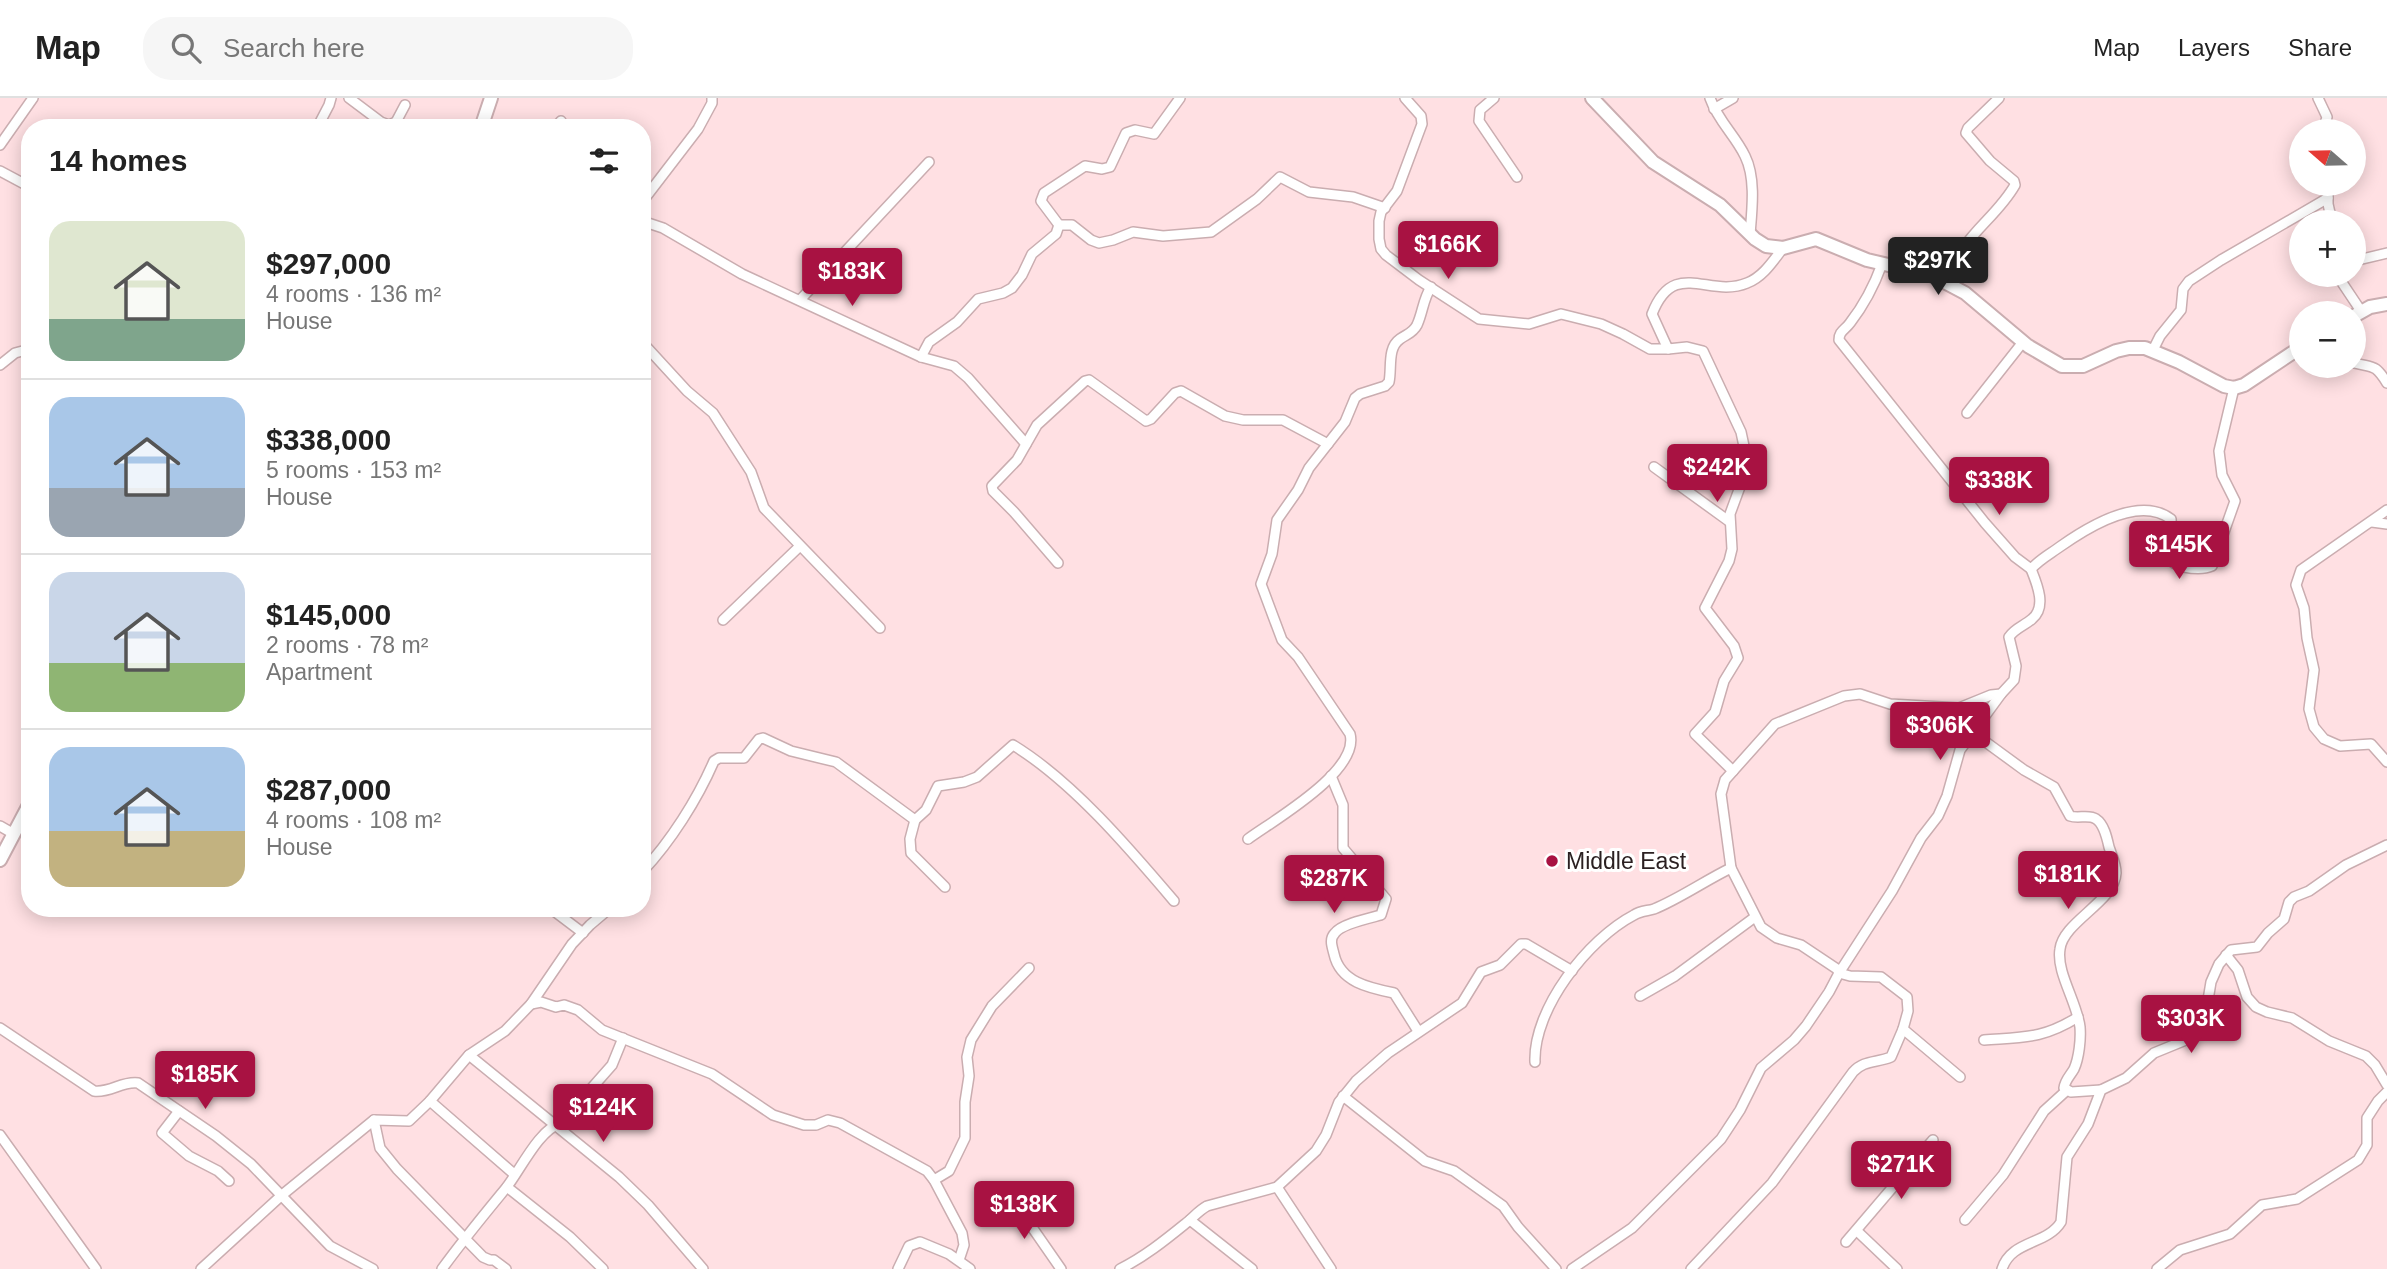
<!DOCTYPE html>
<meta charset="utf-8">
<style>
:root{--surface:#fff;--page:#f6f6f6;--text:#222;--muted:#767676;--line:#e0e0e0;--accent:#a81242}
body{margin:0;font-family:Helvetica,sans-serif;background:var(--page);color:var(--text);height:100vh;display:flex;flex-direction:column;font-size:26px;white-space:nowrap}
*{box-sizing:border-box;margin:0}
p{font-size:23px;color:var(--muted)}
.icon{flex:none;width:38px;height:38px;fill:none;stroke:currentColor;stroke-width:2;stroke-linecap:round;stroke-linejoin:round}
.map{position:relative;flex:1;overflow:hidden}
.panel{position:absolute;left:21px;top:21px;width:630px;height:798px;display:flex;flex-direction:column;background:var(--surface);border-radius:28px;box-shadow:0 4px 18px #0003}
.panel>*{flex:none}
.needle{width:46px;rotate:290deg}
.fabs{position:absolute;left:2289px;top:21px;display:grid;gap:14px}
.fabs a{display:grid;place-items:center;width:77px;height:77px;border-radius:50%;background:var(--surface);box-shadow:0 4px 18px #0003;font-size:35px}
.price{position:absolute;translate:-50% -60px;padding:0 16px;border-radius:7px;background:var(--accent);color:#fff;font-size:23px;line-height:46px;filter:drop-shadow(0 2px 4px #0008)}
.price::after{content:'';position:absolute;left:50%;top:42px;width:21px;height:16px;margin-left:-10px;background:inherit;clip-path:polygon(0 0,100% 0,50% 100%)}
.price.current{background:#222;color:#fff}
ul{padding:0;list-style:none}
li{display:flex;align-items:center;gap:21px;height:175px;padding:0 28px}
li+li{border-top:2px solid var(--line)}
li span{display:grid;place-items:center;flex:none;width:196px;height:140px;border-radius:21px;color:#555}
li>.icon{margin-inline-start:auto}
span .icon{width:84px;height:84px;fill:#fffc;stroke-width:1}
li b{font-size:30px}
h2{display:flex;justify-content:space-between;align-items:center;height:84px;padding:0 28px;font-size:30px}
header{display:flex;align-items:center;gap:42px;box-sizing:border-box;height:98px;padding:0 35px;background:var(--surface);border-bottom:2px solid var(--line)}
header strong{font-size:33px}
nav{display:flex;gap:38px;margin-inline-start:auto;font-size:24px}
.search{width:490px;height:63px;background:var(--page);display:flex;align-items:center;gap:18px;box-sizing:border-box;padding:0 24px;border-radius:28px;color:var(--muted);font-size:26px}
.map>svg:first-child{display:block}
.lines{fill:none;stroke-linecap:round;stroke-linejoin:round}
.street-casing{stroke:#caadb0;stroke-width:12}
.secondary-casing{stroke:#caadb0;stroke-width:16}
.street{stroke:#fff;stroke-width:9}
.secondary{stroke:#fff;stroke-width:12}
.poi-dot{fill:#a81242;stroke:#fff;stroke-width:2.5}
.labels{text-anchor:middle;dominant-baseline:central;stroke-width:6;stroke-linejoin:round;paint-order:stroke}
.poi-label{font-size:23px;fill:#2b2021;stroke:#fff;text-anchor:start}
</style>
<header>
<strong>Map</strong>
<div class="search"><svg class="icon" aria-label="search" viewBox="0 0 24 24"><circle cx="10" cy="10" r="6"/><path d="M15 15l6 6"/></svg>Search here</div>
<nav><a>Map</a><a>Layers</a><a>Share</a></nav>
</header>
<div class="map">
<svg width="2387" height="1171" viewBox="0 0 2387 1171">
<rect width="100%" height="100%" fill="#ffe0e3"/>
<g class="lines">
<g class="street-casing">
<g id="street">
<path d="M 349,0 L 381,24 L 389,27 L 396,24 L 405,7"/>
<path d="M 1405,0 L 1421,18 L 1422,26 L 1397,93 L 1381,114 L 1379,123 L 1379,141 L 1381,151 L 1386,157 L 1419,182 L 1479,221 L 1529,226 L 1561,216 L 1601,226 L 1623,236 L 1650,251 L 1668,251"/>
<path d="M 1494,0 L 1480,12 L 1479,23 L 1517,79"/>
<path d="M 1710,0 C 1718,23 1735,37 1745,58 C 1756,80 1752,112 1750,136"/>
<path d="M 2318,0 L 2327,19 L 2323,33"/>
<path d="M 1714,11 L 1733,0"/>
<path d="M 317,30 L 329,7 L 331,0"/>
<path d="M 555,30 L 561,23"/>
<path d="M 0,47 L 33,0"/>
<path d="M 0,73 L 30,89"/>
<path d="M 2328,86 L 2328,106 L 2332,124"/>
<path d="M 642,104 L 698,31 L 712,5 L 712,0"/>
<path d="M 642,123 L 663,130 L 742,176 L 921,259 L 954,268 L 968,280 L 1026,346"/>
<path d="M 1059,127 L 1072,127 L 1091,142 L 1099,145 L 1113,142 L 1133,134 L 1163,138 L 1211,134 L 1257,101 L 1280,79 L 1309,94 L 1353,99 L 1385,110"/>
<path d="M 2354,163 L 2387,155"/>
<path d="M 1882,166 C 1874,188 1864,207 1850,225 C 1845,232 1839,233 1839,242 L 1985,425 L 2015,459 L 2031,471 C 2040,461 2050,456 2061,448 C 2088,429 2139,397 2171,421 C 2173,440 2154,462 2184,469 C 2194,471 2203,472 2212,468 L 2235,403 L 2222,377 L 2219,353 L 2234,290"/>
<path d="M 2337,177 L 2361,213"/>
<path d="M 1949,186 C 1957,139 1994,124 2015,87 L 2014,83 L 1990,63 L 1966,35 L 1968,30 L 1999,0"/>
<path d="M 800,202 L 929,64"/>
<path d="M 642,244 L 687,293 L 713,315 L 751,374 L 764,410 L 880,530"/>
<path d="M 2153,252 L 2160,238 L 2181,212 L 2183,191 L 2189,183 L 2221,162 L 2328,100"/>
<path d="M 921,259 L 929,244 L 957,224 L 978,201 L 1003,195 L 1012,190 L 1022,177 L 1032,156 L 1056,136 L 1059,127 L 1041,103 L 1044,95 L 1085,68 L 1102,71 L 1110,69 L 1126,35 L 1135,32 L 1154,36 L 1180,0"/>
<path d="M 2354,265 C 2374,270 2375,266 2387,285"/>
<path d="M 0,267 L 15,255 L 30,251"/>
<path d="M 1967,315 L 2023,244"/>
<path d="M 1654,369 L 1730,424"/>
<path d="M 2387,412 L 2301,472 L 2296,487 L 2304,510 L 2307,540 L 2314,572 L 2309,611 L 2314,629 L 2324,641 L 2340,648 L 2371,646 L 2387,664"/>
<path d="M 2372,424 L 2387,426"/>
<path d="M 1058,465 L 1014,414 L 993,393 L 992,388 L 1017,362 L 1037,327 L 1085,283 L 1089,282 L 1146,323 L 1151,321 L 1175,295 L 1181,293 L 1225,318 L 1243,322 L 1283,322 L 1328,346"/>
<path d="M 723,522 L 800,448"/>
<path d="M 1972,634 L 2024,672 L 2054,689 L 2070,718 C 2078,721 2089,716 2096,721 C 2104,726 2107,740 2109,749 C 2112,758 2116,766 2116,775 C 2115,803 2063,824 2060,851 C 2056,874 2077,904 2080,929 C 2081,941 2079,960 2074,971 C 2070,978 2065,982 2064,990 L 2071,994 L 2101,992"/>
<path d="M 1733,673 L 1775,626 L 1844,598 L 1860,596 L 1890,606 L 1959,610 L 1991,597 L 2001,596"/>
<path d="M 1331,678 L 1343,707 L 1343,750 L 1386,801 L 1381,817 C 1370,820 1341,826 1335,835 C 1329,841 1332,848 1334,856 C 1340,884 1369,890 1394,895 L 1418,933"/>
<path d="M 915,722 L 926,712 L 938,688 L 964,684 L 977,679 L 1013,647 C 1072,683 1129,750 1174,803"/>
<path d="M 0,728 L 14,736"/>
<path d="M 1248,741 C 1274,722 1360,673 1350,636 L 1298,559 L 1282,542 L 1261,486 L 1272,456 L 1277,422 L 1298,392 L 1309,370 L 1345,324 L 1355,300 L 1360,296 L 1385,288 L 1389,284 C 1392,270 1387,250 1400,241 C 1407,236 1413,235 1417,227 C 1423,214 1423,201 1431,189"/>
<path d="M 1731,770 L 1721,696 L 1725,682 L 1733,673 L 1695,636 L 1715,614 L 1724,583 L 1738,560 L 1734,548 L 1705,510 L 1729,463 L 1732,451 L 1730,416 L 1748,367 L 1741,334 L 1703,253 L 1687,249 L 1668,251 L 1652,216 C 1674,159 1709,201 1747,185 C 1763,179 1773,163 1783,150"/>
<path d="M 642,774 C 671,743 697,702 714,663 L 719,660 L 744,660 L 759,641 L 763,640 L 791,653 L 836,664 L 915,722 L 910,741 L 911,755 L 945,789"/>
<path d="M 550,810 L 583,835"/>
<path d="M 2226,857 L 2238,872 L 2247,899 L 2256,909 L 2267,914 L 2292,920 L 2329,943 L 2366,958 L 2375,967 L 2387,987"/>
<path d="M 1640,898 L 1675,878 L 1755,819"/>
<path d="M 531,906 L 541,904 L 556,909 L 564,907 L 578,912 L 602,932 L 712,976 L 773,1017 L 804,1027 L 816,1027 L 828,1022 L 840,1025 L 927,1073 L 934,1082 L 962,1135 L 964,1147 L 959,1162"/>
<path d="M 0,930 L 94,993 C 111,995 121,983 138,985 L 216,1038 L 251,1066 L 330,1148 L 373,1171"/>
<path d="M 1984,942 C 2024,939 2043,941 2078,919"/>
<path d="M 469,957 L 619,1079 L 648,1107 L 703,1171"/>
<path d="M 1535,964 C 1533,911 1588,841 1634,817 C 1640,813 1647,813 1654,811 C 1679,801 1706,782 1731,770 L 1761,829 L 1777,840 L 1801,847 L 1837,871 L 1839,875 L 1829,894 L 1806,928 L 1794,942 L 1761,970 L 1740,1012 L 1721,1041 L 1632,1130 L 1572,1171"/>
<path d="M 1960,979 L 1903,931 L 1908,913 L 1907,899 L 1881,879 L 1850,878 L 1839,875 L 1892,793 L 1921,740 L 1938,718 L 1947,698 L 1960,652 L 2001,596 L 2014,582 L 2016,568 L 2009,539 C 2015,530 2024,528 2032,521 C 2047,509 2037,486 2031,471"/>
<path d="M 1343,998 L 1425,1063 L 1454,1073 L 1503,1108 L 1518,1129 L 1556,1171"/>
<path d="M 430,1003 L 514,1076"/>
<path d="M 179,1013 L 162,1035 L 189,1058 L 218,1073 L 229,1083"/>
<path d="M 374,1022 L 380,1050 L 397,1071 L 483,1159 L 490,1162 L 494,1162 L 506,1171"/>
<path d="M 0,1037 L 96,1171"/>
<path d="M 934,1082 L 949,1073 L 965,1040 L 965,1004 L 969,978 L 967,959 L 971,942 L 992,908 L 1029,870"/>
<path d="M 507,1089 L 570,1139 L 603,1171"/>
<path d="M 1277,1089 L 1331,1171"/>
<path d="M 1011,1099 L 1061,1171"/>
<path d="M 1190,1122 L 1252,1171"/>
<path d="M 1965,1122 L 2003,1077 L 2044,1013 L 2066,993"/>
<path d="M 1857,1133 L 1897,1171"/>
<path d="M 1846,1144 L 1933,1042"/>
<path d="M 201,1171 L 282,1097 L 374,1022 L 409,1023 L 430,1003 L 469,957 L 505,933 L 531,906 L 572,846 L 590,827 L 610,810"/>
<path d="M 442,1171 C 463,1142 483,1118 506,1090 C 519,1074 540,1030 560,1026 L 612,967 L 623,940"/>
<path d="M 898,1171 L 909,1148 L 920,1144 L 949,1156 L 970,1171"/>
<path d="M 1120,1171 C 1144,1159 1164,1143 1185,1126 C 1193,1120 1198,1113 1207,1108 L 1277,1089 L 1316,1053 L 1326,1037 L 1339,1004 L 1356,983 L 1388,955 L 1462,905 L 1481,874 L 1500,867 L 1521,846 L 1526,846 L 1572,873"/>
<path d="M 1691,1171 L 1772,1085 L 1853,974 C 1864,962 1876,965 1891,959 L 1903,931"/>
<path d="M 2002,1171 C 2011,1142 2047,1147 2061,1124 L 2067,1059 L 2088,1026 L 2101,992 L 2126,980 L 2154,955 L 2198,937 L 2204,926 L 2211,884 L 2219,866 L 2231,852 L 2257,849 L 2268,835 L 2284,821 L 2289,804 L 2294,799 L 2309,793 L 2346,767 L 2387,747"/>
<path d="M 2157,1171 L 2180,1152 L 2230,1136 L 2262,1107 L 2297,1101 L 2358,1062 L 2367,1047 L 2367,1020 L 2378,1003 L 2387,994"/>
</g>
</g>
<g class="secondary-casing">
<g id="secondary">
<path d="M 1592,0 L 1653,64 L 1720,107 L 1755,141 L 1766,148 L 1783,150 L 1816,141 L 1867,162 L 1931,177 L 1965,195 L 2028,248 L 2062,268 L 2083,268 L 2116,253 L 2129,250 L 2145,250 L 2179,264 L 2224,288 L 2234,290 L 2244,287 L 2301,249"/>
<path d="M 481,30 L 491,0"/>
<path d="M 2354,218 L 2370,209 L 2387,206"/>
<path d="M 0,762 L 30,705"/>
</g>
</g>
<use href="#street" class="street"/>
<use href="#secondary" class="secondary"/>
</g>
<circle class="poi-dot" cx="1552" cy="763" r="7"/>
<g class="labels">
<g class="poi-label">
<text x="1566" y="763">Middle East</text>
</g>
</g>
</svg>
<div class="fabs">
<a><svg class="needle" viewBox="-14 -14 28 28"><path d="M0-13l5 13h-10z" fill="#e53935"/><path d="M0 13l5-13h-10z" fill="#767676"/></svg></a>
<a>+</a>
<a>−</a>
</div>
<b class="price" style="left:1448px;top:183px">$166K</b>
<b class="price current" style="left:1938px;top:199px">$297K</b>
<b class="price" style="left:852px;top:210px">$183K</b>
<b class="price" style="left:1717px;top:406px">$242K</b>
<b class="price" style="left:1999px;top:419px">$338K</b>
<b class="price" style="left:2179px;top:483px">$145K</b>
<b class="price" style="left:1940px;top:664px">$306K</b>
<b class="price" style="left:2068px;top:813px">$181K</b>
<b class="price" style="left:1334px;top:817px">$287K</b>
<b class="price" style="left:2191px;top:957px">$303K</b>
<b class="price" style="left:205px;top:1013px">$185K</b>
<b class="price" style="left:603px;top:1046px">$124K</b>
<b class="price" style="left:1901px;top:1103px">$271K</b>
<b class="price" style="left:1024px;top:1143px">$138K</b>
<section class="panel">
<h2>14 homes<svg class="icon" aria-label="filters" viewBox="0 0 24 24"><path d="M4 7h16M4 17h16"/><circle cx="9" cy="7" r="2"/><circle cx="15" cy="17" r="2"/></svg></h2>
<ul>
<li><span style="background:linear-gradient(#dfe7d0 70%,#7fa58c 0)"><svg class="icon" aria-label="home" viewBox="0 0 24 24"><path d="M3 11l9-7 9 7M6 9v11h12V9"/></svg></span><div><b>$297,000</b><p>4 rooms · 136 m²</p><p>House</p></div></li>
<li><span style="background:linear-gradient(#a9c7e8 65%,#9aa5b1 0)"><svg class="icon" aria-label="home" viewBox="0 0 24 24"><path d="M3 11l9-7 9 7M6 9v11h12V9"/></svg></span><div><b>$338,000</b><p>5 rooms · 153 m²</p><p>House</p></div></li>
<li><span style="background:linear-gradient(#c9d6e8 65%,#8fb573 0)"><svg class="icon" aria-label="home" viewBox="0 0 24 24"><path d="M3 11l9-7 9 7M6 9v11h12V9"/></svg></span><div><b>$145,000</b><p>2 rooms · 78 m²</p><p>Apartment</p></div></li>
<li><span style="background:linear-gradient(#a9c7e8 60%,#c2b280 0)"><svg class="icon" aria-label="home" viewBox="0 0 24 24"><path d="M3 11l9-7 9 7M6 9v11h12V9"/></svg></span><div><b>$287,000</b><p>4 rooms · 108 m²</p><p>House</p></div></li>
</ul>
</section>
</div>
